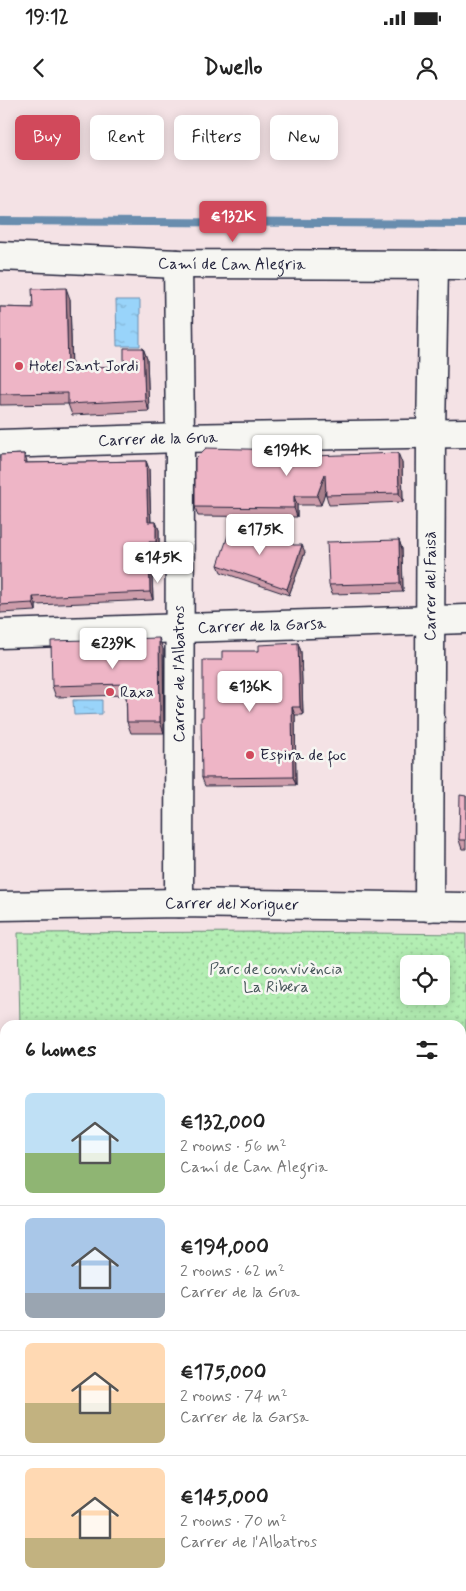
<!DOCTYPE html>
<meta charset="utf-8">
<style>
:root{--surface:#fff;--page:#f6f6f6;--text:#222;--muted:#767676;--line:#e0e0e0;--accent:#d1495b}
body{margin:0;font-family:Mynerve,sans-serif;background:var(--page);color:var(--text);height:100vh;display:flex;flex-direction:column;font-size:19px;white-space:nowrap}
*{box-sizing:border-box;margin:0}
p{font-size:16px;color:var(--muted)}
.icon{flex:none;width:28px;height:28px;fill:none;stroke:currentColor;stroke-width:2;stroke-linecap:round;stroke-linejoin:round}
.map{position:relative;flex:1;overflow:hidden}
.panel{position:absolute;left:0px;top:920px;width:466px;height:571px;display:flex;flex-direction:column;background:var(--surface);border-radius:15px 15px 0 0;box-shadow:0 2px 12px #0003}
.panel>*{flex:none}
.top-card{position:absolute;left:15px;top:15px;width:436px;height:45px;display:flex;gap:10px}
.controls{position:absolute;left:400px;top:855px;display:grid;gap:10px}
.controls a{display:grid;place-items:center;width:50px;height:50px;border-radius:8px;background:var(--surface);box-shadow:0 2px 12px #0003;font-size:25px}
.price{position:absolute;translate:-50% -42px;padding:0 11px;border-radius:5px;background:#fff;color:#222;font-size:16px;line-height:32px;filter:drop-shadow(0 1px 2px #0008)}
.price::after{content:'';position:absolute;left:50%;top:30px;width:15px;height:11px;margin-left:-8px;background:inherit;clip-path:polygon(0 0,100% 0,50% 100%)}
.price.current{background:var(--accent);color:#fff}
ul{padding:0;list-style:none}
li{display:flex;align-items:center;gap:15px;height:125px;padding:0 25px}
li+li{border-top:1px solid var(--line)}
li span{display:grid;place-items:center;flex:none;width:140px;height:100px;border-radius:8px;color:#555}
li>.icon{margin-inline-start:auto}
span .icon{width:60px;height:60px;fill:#fffc;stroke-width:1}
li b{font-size:21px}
h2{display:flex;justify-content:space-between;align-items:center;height:60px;padding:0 25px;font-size:21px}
.tag{padding:0 18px;border-radius:8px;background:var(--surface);box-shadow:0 2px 12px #0003;font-size:18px;line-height:45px}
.tag.current{background:var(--accent);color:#fff}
.status{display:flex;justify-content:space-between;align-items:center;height:35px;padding:0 25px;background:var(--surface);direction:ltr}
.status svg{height:14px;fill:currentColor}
header{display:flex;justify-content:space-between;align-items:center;height:65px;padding:0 25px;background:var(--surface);font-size:22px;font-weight:700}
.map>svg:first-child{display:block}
.park{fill:url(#park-dots);stroke:#6a8877;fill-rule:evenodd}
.water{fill:url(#water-ripples);stroke:#698dae}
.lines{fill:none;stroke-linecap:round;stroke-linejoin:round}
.stream{stroke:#698dae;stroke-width:8}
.minor-casing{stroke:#22223b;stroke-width:31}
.minor{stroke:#f6f6f2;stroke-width:28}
.wall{fill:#cd9caa;stroke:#22223b}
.shaded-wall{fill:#a77f8b;stroke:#22223b}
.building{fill:#eeb5c6;stroke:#22223b}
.poi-dot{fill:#d1495b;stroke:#f6f6f2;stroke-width:2}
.labels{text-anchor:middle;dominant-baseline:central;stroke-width:5;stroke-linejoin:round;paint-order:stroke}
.street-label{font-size:16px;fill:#22223b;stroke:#f6f6f2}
.poi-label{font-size:16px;fill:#22223b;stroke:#f6f6f2;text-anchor:start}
.park-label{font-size:16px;fill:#465559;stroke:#f6f6f2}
</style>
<div class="status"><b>19:12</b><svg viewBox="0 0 49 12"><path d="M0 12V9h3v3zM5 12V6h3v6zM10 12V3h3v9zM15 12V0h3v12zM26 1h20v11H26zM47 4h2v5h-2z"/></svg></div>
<header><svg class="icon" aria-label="back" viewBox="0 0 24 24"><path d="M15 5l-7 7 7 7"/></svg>Dwello<svg class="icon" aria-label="person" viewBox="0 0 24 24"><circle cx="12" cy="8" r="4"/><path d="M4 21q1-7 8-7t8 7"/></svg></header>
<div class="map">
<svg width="466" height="1491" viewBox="0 0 466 1491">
<defs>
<pattern id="park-dots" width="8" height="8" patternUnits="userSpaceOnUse" patternTransform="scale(1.25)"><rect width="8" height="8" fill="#b3eeb3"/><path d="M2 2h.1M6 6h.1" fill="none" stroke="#9acc9b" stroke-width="1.8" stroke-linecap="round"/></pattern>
<pattern id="water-ripples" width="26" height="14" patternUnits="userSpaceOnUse" patternTransform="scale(1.25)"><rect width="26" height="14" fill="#99d4fa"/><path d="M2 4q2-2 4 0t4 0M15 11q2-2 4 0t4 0" fill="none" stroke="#84b6d7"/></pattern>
</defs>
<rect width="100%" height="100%" fill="#f4e2e5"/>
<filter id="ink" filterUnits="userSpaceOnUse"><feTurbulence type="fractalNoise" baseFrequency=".02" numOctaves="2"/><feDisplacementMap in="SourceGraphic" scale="10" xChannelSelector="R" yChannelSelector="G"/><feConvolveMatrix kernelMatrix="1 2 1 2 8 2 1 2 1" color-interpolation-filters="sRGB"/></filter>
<g filter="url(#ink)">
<path class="park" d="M 276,832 L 466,834 L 466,1234 L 461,1234 L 461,925 L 20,925 L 18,833 ZM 409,864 L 441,864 L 441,896 L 409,896 Z"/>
<g class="water">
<path d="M 116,200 L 140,200 L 140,246 L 117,246 Z"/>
<path d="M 73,600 L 102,600 L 102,614 L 74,615 Z"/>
</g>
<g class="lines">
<path class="stream" d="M 0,121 L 466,124"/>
<g class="minor-casing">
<g id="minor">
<path id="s1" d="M 0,156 L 178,164 L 466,165"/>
<path d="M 178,164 L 180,338 L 179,803"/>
<path id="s2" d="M 0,344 L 180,338 L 466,333"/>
<path id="s3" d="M 0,534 L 466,519"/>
<path id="s4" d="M 0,806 L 179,803 L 466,807"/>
<path id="s5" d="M 429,807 L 431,333 L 434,165"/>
<path d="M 461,1265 L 466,1265"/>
<path d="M 0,1301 L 5,1300"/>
<path d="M 409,1491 L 409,1486"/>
</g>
</g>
<use href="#minor" class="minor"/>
</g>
<g class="wall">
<path d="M 70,199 L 72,268 L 124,266 L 143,248 L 147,259 L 149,311 L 72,315 L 68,304 L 0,305 L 0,207 L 33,208 Z"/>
<path d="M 283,350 L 286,357 L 402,363 L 403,402 L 329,405 L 326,395 L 325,391 L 321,405 L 297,405 L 297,417 L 198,416 L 195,407 Z"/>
<path d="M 24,354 L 27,363 L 146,361 L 149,369 L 151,422 L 156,422 L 159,430 L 159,450 L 151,450 L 153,500 L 36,505 L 36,511 L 0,513 L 0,355 Z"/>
<path d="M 399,440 L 402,449 L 403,492 L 332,494 L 329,485 Z"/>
<path d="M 305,452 L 289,495 L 221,472 L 218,465 Z"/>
<path d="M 298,543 L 301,552 L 303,615 L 295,615 L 296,685 L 205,686 L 202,678 L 222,560 L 259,551 Z"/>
<path d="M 163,549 L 164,633 L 131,633 L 127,622 L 126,595 L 56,597 L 52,586 Z"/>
<path d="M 466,696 L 466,749 L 462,749 L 459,740 Z"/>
<rect x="461" y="1312" width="5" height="56"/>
</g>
<g class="shaded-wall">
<path d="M 66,188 L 70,199 L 72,279 L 68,268 Z"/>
<path d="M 143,248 L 147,259 L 149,311 L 145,300 Z"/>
<path d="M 398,353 L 402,363 L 403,402 L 399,393 Z"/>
<path d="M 24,354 L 27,362 L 27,371 L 24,363 Z"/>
<path d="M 146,361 L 149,369 L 151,430 L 148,422 Z"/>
<path d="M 325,374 L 328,383 L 321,405 L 317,396 Z"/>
<path d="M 294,396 L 297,405 L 297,417 L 294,408 Z"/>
<path d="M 156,422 L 159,430 L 159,450 L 156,442 Z"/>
<path d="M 399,440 L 402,449 L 403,492 L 400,483 Z"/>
<path d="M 149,442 L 151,450 L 153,500 L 150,492 Z"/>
<path d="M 302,445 L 305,452 L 289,495 L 287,489 Z"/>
<path d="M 33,497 L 36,505 L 36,511 L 33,503 Z"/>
<path d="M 159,538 L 163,549 L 164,633 L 160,622 Z"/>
<path d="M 298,543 L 301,552 L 303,615 L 300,607 Z"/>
<path d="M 292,607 L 295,615 L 296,685 L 293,677 Z"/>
<rect x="92" y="1486" width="2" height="5"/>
<path d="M 169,1486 L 173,1486 L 173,1491 L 170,1491 Z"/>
<rect x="345" y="1486" width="3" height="5"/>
</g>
<g class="building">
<path d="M 66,188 L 68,268 L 124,266 L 124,248 L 143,248 L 145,300 L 68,304 L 68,293 L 0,294 L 0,207 L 33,208 L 32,189 Z"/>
<path d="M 206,348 L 283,350 L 284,357 L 398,353 L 399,393 L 326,395 L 325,374 L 317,396 L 294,396 L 294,408 L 195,407 L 195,359 Z"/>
<path d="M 24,354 L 24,363 L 146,361 L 148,422 L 156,422 L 156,442 L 149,442 L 150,492 L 33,497 L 33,503 L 0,505 L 0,355 Z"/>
<path d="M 232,424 L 294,445 L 302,445 L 287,489 L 218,465 Z"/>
<path d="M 399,440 L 400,483 L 329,485 L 327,442 Z"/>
<path d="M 159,538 L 160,622 L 127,622 L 126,584 L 52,586 L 51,541 Z"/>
<path d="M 298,543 L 300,607 L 292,607 L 293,677 L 202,678 L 201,617 L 203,617 L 203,560 L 222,560 L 222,551 L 259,551 L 259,545 Z"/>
<path d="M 460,695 L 466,696 L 466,740 L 459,740 Z"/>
<path d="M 461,1312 L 466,1312 L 466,1359 L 461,1358 Z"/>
<path d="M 461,1451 L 466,1451 L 466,1491 L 454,1491 L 454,1486 L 461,1486 Z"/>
<rect x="18" y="1486" width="74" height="5"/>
<path d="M 130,1486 L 169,1486 L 170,1491 L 130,1491 Z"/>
<rect x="277" y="1486" width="68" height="5"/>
</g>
</g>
<g class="poi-dot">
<circle cx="19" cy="266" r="5"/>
<circle cx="110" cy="592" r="5"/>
<circle cx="250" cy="655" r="5"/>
</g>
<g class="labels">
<g class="street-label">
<text stroke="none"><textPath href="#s1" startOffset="232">Camí de Can Alegria</textPath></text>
<text stroke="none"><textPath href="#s2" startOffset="158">Carrer de la Grua</textPath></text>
<text stroke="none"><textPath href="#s5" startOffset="321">Carrer del Faisà</textPath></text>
<text stroke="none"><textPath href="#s3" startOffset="262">Carrer de la Garsa</textPath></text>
<text transform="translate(179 574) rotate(-90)">Carrer de l'Albatros</text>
<text stroke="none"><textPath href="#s4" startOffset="232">Carrer del Xoriguer</textPath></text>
</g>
<g class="poi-label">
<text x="29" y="266">Hotel Sant Jordi</text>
<text x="120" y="592">Raxa</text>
<text x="260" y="655">Espira de foc</text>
</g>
<g class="park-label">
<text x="276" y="869">Parc de convivència<tspan x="276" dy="18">La Ribera</tspan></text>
</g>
</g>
</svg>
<div class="controls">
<a><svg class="icon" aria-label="locate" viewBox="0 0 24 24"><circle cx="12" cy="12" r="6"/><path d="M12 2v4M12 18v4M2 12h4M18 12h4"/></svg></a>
</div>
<b class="price current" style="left:233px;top:143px">€132K</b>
<b class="price" style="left:287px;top:377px">€194K</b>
<b class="price" style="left:260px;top:456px">€175K</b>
<b class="price" style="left:158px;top:484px">€145K</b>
<b class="price" style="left:113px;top:570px">€239K</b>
<b class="price" style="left:250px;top:613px">€136K</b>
<div class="top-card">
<a class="tag current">Buy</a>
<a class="tag">Rent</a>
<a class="tag">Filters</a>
<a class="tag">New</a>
</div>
<section class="panel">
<h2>6 homes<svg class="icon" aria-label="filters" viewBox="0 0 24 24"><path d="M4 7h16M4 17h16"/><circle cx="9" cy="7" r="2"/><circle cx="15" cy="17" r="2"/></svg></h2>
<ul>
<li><span style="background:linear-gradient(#bfe0f5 60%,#8fb573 0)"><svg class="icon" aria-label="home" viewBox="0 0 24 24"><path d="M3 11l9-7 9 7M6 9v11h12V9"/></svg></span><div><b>€132,000</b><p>2 rooms · 56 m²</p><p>Camí de Can Alegria</p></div></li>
<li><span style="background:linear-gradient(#a9c7e8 75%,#9aa5b1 0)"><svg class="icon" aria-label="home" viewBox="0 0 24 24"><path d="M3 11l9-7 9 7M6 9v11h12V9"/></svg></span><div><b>€194,000</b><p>2 rooms · 62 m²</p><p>Carrer de la Grua</p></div></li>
<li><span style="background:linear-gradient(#ffd9b3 60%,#c2b280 0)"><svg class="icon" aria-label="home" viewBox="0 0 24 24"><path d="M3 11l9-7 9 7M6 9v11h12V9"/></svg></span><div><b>€175,000</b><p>2 rooms · 74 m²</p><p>Carrer de la Garsa</p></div></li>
<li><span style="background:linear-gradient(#ffd9b3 70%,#c2b280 0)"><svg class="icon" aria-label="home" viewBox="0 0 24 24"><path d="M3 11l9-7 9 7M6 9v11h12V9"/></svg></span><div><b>€145,000</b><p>2 rooms · 70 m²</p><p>Carrer de l'Albatros</p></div></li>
</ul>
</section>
</div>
